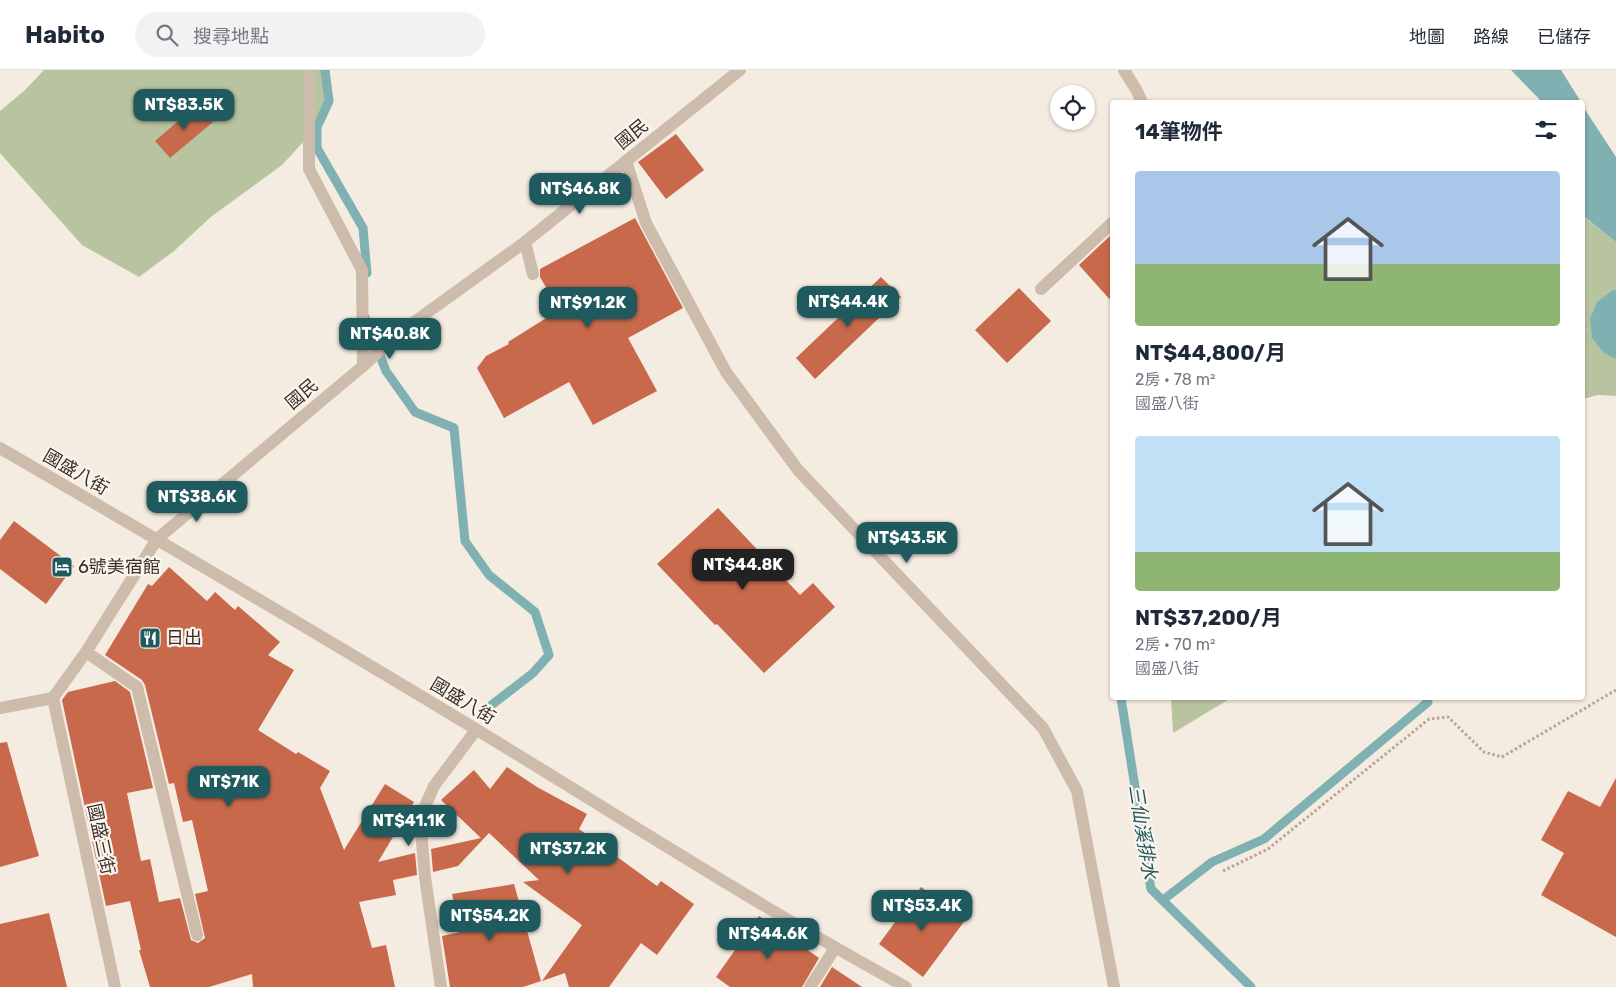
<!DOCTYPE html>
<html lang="zh-TW">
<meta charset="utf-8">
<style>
:root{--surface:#fff;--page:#f2f2f3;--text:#1f2937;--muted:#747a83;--line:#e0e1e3;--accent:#1f5a5e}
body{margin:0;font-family:Rubik,"Noto Sans TC",sans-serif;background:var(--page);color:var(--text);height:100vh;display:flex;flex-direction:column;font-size:19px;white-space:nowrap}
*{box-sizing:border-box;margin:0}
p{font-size:16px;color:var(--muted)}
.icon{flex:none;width:28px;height:28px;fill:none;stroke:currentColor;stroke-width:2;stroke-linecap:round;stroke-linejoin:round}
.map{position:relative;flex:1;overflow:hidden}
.sheet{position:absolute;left:1110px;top:30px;width:475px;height:600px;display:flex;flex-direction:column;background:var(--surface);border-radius:5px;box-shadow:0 1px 4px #0004}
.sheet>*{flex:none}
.fabs{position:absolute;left:1050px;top:15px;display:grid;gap:10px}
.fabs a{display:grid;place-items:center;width:45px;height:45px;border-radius:50%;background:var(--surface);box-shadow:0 1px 4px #0004;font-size:25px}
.price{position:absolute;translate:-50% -42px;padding:0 11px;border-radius:10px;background:var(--accent);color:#fff;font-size:16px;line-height:32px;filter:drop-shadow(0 1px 2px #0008)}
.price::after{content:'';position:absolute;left:50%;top:30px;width:15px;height:11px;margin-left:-8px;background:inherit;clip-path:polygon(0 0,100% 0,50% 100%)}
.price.on{background:#222;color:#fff}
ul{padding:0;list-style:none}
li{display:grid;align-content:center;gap:10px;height:265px;padding:0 25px}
li span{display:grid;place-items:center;height:155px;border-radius:5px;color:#555}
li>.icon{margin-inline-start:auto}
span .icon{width:90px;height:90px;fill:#fffc;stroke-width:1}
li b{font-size:21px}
h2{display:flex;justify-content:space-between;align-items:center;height:60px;padding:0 25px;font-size:21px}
header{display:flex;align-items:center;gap:30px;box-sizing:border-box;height:70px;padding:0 25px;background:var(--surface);border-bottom:1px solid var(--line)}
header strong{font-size:24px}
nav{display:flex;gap:28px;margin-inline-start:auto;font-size:18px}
.search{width:350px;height:45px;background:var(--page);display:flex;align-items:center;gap:12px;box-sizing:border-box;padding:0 18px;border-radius:28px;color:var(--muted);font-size:19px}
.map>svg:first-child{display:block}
.green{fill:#b8c4a0}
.water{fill:#7fb0b2}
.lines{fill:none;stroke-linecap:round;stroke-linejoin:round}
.stream{stroke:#7fb0b2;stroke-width:9}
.building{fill:#c8694b}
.path{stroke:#b9a596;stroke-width:3;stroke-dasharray:2.5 2.5;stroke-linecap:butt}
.minor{stroke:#cdbbac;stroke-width:12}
.labels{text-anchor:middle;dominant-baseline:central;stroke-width:4.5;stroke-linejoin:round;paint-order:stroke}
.street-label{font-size:18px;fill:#3b302b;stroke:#fbf5ee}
.poi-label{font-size:18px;fill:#3b302b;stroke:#fbf5ee;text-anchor:start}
.water-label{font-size:19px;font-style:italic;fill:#1f5a5e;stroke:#fbf5ee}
</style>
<header>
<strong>Habito</strong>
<div class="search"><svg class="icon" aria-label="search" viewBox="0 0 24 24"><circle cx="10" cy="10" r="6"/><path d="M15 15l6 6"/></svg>搜尋地點</div>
<nav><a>地圖</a><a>路線</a><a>已儲存</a></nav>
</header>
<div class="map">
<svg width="1616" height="917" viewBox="0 0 1616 917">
<rect width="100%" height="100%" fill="#f4ebe1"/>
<g class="green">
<path d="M 44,0 L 325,0 L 329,31 L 317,57 L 282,95 L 212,146 L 174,181 L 139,207 L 82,175 L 0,83 L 0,41 L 25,20 Z"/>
<path d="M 1582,146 L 1616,172 L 1616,326 L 1598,325 L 1583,329 Z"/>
<path d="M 1171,628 L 1231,628 L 1173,663 Z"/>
</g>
<g class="water">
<path d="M 1511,0 L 1561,0 L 1581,32 L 1542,32 Z"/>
<path d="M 1582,35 L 1616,87 L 1616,172 L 1583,146 Z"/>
<path d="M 1613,220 L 1616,220 L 1616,289 L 1604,283 L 1592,268 L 1590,249 L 1597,232 Z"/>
</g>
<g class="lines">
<g class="stream">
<path d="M 325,0 L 329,31 L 317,57 L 317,78 L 363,158 L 367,203"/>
<path d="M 365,247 L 386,301 L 415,342 L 454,358 L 465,471 L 489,505 L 535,542 L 549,585 L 533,603 L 489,637"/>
<path d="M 1121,628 L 1151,819 L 1251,917"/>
<path d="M 1163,830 L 1212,792 L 1264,769 L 1428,632"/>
</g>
</g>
<g class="building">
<path d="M 198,34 L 213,52 L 170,88 L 155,71 Z"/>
<path d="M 676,64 L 704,100 L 666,129 L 638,92 Z"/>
<path d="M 635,148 L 683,238 L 628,268 L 657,321 L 593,355 L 569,312 L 504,348 L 477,298 L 486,286 L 509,274 L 508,272 L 559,240 L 540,207 L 540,199 Z"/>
<path d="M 1112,164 L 1112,232 L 1079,195 Z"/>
<path d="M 881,207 L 901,227 L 815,309 L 796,288 Z"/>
<path d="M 1019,218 L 1051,251 L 1007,293 L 975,260 Z"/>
<path d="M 718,438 L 800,525 L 813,513 L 835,537 L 764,603 L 717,554 L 715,555 L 657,494 Z"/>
<path d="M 14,451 L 74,496 L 46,534 L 0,499 L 0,470 Z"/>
<path d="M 169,497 L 207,531 L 215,522 L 235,540 L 238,536 L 280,572 L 268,585 L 294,600 L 258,660 L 296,684 L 298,682 L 330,701 L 320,718 L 344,780 L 385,714 L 414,732 L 378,792 L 415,783 L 417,805 L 393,810 L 396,825 L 359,832 L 372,878 L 386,875 L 395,917 L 253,917 L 252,904 L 209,917 L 150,917 L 139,880 L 141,880 L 130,831 L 106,836 L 62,630 L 68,622 L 115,611 L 130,622 L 153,718 L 127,723 L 141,791 L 150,789 L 159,832 L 180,828 L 191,870 L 198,873 L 205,868 L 195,824 L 208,821 L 192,750 L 183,752 L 174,713 L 169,714 L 145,615 L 142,610 L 105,585 L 148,514 L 152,516 Z"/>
<path d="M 7,672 L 39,786 L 0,797 L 0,673 Z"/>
<path d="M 507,697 L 537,717 L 587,744 L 579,759 L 657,816 L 661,811 L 694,834 L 657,885 L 641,873 L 609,917 L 569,917 L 565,903 L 542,911 L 582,855 L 523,812 L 539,810 L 489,763 L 458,796 L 433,802 L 431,779 L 481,768 L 441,730 L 474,700 L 490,719 Z"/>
<path d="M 1616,708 L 1616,867 L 1541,825 L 1564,783 L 1541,770 L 1568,721 L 1600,737 Z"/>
<path d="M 514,814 L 541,911 L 523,917 L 450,917 L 442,866 L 460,862 L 452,824 Z"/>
<path d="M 921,817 L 966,849 L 923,907 L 879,874 Z"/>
<path d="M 49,843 L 67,917 L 0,917 L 0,854 Z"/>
<path d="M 759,846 L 819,888 L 802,917 L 730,917 L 716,907 Z"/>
<path d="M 832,897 L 862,917 L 820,917 Z"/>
</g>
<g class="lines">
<path class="path" d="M 1223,801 L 1268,779 L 1429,649 L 1448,647 L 1484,682 L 1502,687 L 1616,620"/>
<g class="minor">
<path d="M 309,0 L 309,99 L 362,200 L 363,296"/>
<path d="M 1124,0 L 1137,21 L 1142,32"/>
<path d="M 626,91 L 646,153 L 726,302 L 798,400 L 1043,658 L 1077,721 L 1114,917"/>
<path d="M 525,172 L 533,204"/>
<path d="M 1041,219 L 1112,153"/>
<path d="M 0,378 C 165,474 329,570 492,669 C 630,753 765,840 906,917"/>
<path d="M 86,582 L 137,617 L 197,865"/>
<path d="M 53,628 L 86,582 L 157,469 L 363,296 L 399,263 L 525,172 L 740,0"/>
<path d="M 53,628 L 115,917"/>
<path d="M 0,638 L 53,628"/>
<path d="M 441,917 L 425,807 L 420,748 L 434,716 L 476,660"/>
<path d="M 810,917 L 835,878"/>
</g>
</g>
<defs>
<g id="hotel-square" transform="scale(1.125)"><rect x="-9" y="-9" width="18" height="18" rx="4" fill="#1f5a5e" stroke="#fbf5ee"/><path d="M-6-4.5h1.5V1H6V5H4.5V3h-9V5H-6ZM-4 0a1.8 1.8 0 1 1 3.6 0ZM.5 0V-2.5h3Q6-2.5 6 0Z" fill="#fff"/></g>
<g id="restaurant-square" transform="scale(1.125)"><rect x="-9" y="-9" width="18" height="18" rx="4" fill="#1f5a5e" stroke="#fbf5ee"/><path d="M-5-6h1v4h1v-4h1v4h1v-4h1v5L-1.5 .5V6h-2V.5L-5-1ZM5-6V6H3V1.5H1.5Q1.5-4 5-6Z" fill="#fff"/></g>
</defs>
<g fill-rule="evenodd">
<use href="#hotel-square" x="62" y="497"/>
<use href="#restaurant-square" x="150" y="568"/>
</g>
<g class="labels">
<g class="street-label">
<text transform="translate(632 64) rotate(-39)">國民</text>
<text transform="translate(302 324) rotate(-40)">國民</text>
<text transform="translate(76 402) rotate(30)">國盛八街</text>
<text transform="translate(463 631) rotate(31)">國盛八街</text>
<text transform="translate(101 769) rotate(78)">國盛三街</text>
</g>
<g class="poi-label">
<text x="78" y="497">6號美宿館</text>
<text x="166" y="568">日出</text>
</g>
<g class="water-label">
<text transform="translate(1143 762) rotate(81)">三仙溪排水</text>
</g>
</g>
</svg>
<div class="fabs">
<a><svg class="icon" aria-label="locate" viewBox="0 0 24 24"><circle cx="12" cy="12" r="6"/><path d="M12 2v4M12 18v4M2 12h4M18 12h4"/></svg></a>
</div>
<b class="price" style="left:184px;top:61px">NT$83.5K</b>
<b class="price" style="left:580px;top:145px">NT$46.8K</b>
<b class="price" style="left:848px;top:258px">NT$44.4K</b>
<b class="price" style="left:588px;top:259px">NT$91.2K</b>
<b class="price" style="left:390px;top:290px">NT$40.8K</b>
<b class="price" style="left:197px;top:453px">NT$38.6K</b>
<b class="price" style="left:907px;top:494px">NT$43.5K</b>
<b class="price on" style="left:743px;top:521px">NT$44.8K</b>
<b class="price" style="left:229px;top:738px">NT$71K</b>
<b class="price" style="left:409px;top:777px">NT$41.1K</b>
<b class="price" style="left:568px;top:805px">NT$37.2K</b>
<b class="price" style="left:922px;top:862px">NT$53.4K</b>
<b class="price" style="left:490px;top:872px">NT$54.2K</b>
<b class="price" style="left:768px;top:890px">NT$44.6K</b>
<section class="sheet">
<h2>14筆物件<svg class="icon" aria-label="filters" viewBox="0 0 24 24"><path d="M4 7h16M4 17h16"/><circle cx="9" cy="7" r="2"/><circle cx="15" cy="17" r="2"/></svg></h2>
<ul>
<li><span style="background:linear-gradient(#a9c7e8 60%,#8fb573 0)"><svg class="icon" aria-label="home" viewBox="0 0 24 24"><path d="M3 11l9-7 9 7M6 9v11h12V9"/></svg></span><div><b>NT$44,800/月</b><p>2房 · 78 m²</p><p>國盛八街</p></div></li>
<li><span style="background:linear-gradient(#bfe0f5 75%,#8fb573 0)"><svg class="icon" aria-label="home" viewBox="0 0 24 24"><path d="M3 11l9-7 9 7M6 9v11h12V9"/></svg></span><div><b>NT$37,200/月</b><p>2房 · 70 m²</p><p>國盛八街</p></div></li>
</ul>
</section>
</div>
